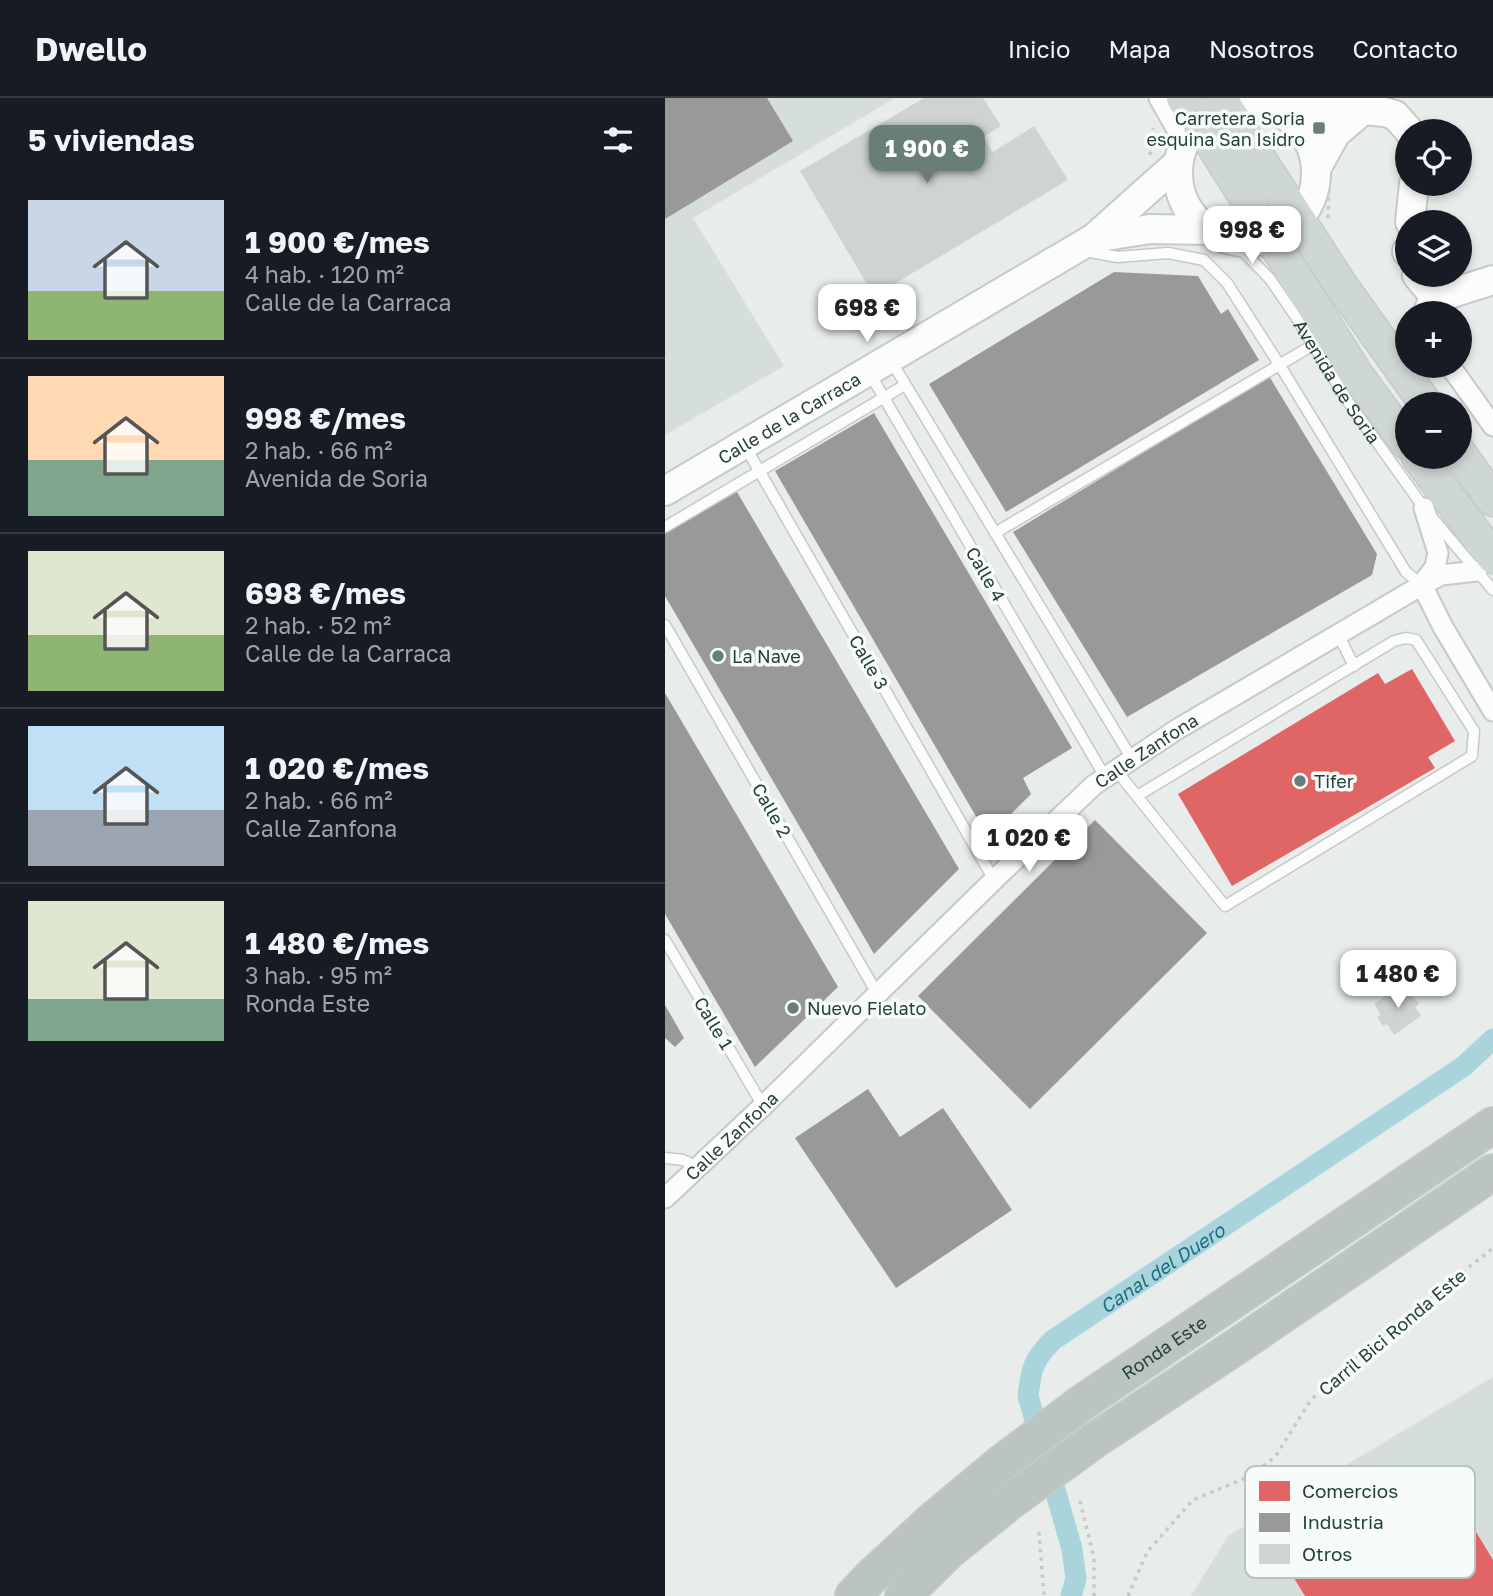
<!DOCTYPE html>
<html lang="es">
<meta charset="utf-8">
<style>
:root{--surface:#171b24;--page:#242831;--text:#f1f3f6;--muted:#9ea1a6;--line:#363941;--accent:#697e78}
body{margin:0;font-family:"Golos Text",sans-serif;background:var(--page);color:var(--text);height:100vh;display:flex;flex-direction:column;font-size:26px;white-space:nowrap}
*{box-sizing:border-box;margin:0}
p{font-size:23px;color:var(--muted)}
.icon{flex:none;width:38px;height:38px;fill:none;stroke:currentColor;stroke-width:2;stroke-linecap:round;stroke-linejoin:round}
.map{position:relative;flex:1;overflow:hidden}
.drawer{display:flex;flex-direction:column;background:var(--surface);width:665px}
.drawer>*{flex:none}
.controls{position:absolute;left:730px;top:21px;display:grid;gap:14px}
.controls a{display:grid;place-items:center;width:77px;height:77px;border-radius:50%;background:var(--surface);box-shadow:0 4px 10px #0003;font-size:35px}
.price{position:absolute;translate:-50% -60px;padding:0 16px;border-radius:14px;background:#fff;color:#222;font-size:23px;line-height:46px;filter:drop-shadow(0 2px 4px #0008)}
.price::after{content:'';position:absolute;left:50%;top:42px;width:21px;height:16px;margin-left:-10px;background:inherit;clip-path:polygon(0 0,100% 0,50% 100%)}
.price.on{background:var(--accent);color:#fff}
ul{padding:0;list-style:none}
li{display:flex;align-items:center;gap:21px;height:175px;padding:0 28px}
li+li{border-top:2px solid var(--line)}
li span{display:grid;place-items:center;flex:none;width:196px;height:140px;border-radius:0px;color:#555}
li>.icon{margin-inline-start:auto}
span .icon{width:84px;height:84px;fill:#fffc;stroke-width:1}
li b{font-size:30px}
h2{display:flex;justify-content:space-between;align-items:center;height:84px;padding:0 28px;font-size:30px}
header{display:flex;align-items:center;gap:42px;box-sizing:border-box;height:98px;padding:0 35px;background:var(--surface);border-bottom:2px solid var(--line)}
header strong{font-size:33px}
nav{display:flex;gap:38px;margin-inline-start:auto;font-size:24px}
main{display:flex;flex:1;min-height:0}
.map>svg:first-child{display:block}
.built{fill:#d6dedb}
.shops{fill:#e06666}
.industry{fill:#999}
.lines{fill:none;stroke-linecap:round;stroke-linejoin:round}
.canal{stroke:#a9d4db;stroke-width:21}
.building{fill:#cfd4d2}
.lane-casing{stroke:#c5cac8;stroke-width:13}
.street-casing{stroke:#c5cac8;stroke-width:23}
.secondary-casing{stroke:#c3cbc8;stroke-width:32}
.primary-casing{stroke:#c3ccc9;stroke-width:35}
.highway-casing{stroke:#c3ccc9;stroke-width:38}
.path{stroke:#c3ccca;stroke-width:3.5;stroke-dasharray:3.5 5;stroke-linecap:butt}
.lane{stroke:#fcfcfc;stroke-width:10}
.street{stroke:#fcfcfc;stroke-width:19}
.secondary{stroke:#fcfcfc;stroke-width:28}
.primary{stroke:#cfd7d5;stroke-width:32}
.highway{stroke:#bcc4c2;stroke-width:35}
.poi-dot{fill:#697e78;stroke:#f7fbf9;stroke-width:2.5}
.labels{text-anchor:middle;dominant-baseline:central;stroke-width:7;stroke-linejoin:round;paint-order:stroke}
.poi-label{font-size:18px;fill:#24423a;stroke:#f7fbf9;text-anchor:start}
.street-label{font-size:18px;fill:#24423a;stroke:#f7fbf9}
.water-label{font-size:19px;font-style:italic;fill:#1c6f80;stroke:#f7fbf9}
.key{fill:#f7fbf9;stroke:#b8c4c0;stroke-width:2}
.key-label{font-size:19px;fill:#24423a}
</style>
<header>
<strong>Dwello</strong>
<nav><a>Inicio</a><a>Mapa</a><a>Nosotros</a><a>Contacto</a></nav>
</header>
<main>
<section class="drawer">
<h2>5 viviendas<svg class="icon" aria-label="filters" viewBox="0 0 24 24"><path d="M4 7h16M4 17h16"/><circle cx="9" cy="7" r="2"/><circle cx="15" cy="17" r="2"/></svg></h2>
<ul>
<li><span style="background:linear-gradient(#c9d6e8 65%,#8fb573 0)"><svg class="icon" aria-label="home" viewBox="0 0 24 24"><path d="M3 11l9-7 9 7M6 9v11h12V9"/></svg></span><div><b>1 900 €/mes</b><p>4 hab. · 120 m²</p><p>Calle de la Carraca</p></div></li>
<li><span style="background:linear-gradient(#ffd9b3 60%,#7fa58c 0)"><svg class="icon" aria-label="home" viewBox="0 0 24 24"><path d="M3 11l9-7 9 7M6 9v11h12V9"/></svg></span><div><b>998 €/mes</b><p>2 hab. · 66 m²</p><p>Avenida de Soria</p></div></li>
<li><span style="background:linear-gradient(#dfe7d0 60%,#8fb573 0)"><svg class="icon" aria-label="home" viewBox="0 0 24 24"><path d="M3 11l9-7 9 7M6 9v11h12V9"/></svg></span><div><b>698 €/mes</b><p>2 hab. · 52 m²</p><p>Calle de la Carraca</p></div></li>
<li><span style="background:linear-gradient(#bfe0f5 60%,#9aa5b1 0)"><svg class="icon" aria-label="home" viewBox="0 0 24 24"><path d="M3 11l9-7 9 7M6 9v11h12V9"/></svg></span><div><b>1 020 €/mes</b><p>2 hab. · 66 m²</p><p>Calle Zanfona</p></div></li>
<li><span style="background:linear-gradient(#dfe7d0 70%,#7fa58c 0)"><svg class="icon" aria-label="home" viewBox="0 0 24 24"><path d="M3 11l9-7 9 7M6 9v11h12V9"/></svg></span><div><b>1 480 €/mes</b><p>3 hab. · 95 m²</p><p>Ronda Este</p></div></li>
</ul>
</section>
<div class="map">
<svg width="828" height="1498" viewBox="0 0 828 1498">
<rect width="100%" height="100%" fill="#e8edeb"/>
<g class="built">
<path d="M 0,0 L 230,0 L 28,120 L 119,268 L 0,337 Z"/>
<path d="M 828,1279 L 828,1498 L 526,1498 L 563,1438 Z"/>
</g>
<g class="shops">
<path d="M 747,571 L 790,643 L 763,659 L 770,670 L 567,788 L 513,696 L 713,575 L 720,586 Z"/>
<path d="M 759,1385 L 770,1404 L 787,1394 L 828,1462 L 828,1498 L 640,1498 L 621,1467 L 660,1444 L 648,1425 L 671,1411 L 683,1430 Z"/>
</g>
<g class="industry">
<path d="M 0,0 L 102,0 L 128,43 L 0,121 Z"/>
<path d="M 449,174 L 533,178 L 556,216 L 563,211 L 594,262 L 341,414 L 264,286 Z"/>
<path d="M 604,278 L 712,456 L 707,477 L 462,619 L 348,434 Z"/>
<path d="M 209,315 L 407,650 L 358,680 L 366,696 L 323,739 L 110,373 Z"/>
<path d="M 72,394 L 294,771 L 209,856 L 0,498 L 0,434 Z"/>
<path d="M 0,595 L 173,889 L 90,969 L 0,816 Z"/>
<path d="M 430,722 L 542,835 L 365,1011 L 253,898 Z"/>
<path d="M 0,907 L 19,940 L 10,949 L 0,940 Z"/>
<path d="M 203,991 L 235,1039 L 278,1010 L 347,1112 L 231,1190 L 130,1040 Z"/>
</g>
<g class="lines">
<path class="canal" id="s1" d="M 406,1498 L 411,1481 L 407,1451 L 363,1298 C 366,1271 368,1262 388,1242 L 799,968 L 828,941"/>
</g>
<g class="building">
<path d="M 259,0 L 318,0 L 336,28 L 318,39 L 328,54 L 369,28 L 403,82 L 209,198 L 135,73 Z"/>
<path d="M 735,888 L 741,898 L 746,895 L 754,906 L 750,909 L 756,918 L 729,937 L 722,926 L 718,928 L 712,919 L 716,917 L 709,906 Z"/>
</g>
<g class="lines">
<g class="lane-casing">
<g id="lane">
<path id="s2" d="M 567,142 L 605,181 L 633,222 L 684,305 L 759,410 L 828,492"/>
<path d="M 420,153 L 453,159 L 503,155 L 539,162 L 562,185 L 614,266 L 741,474 L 757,487"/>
<path d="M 225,261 L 467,661"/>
<path d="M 204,274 L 440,679"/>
<path d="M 80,348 L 329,782"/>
<path d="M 0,429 L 240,287"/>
<path d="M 330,435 L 648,247"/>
<path d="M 0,527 L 213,897"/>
<path d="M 673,536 L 689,568"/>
<path d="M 451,672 L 560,808 L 807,658 L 809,633 L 751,542 L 741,540 L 729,543 L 472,698"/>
<path d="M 0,842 L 98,1008"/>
<path d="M 0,1060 L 18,1062 L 32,1069"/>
</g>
</g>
<g class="street-casing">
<g id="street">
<path d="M 494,0 L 519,44"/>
<path d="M 758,215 L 766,194"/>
<path d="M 785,268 L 828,328"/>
<path d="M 757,486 L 770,469 L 773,455 L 759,410"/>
<path d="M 757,487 L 778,529 L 828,613"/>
<path id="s3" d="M 0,1100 L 98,1008 L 334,777 L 429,687 L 511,632 L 757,487 L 776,477 L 812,473"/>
</g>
</g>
<g class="secondary-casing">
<g id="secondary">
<circle cx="582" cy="75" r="69"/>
<path d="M 610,9 L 663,14 L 698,12 L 719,14 L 730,17 L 744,33"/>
<path d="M 651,71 L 671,35 L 698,12"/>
<path d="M 745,124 L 749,86"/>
<path d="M 429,140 L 485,131 L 543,132"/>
<path d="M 742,153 L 742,154"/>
<path d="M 752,177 L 766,194 L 784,196 L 828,182"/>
<path id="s4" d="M 0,393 L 429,140 L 513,65"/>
</g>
</g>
<g class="primary-casing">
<g id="primary">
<path d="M 518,0 L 692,277 L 742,345"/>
<path d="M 555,0 L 676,187 L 761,306"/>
<path d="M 794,354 L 828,402"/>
<path d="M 753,359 L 828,459"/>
</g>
</g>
<g class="highway-casing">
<g id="highway">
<path id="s5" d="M 188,1498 L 206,1479 L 269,1421 L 335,1366 L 418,1304 L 828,1027"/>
<path d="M 238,1498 L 285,1452 L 346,1403 L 430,1342 L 572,1248 L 828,1074"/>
</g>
</g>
<g class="path">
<path d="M 485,57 L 488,30"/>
<path d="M 663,120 L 664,89"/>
<path d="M 415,1403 L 429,1460 L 429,1498"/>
<path d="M 374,1434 L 379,1498"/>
<path d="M 463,1498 L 482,1454 L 528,1402 L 583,1379 L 610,1359 L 646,1302 L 684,1265 L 828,1150"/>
</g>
<use href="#lane" class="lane"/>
<use href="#street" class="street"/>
<use href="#secondary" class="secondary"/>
<use href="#primary" class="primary"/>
<use href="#highway" class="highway"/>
</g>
<g class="poi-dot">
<rect x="647" y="23" width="14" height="14" rx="3.5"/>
<circle cx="53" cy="558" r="7"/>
<circle cx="635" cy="683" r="7"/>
<circle cx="128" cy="910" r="7"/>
</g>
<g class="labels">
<g class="poi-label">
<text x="640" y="20" text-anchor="end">Carretera Soria<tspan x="640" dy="21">esquina San Isidro</tspan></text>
<text x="67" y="558">La Nave</text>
<text x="649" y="683">Tifer</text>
<text x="142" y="910">Nuevo Fielato</text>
</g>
<g class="street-label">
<text stroke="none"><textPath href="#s2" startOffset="177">Avenida de Soria</textPath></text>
<text stroke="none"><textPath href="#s4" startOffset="144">Calle de la Carraca</textPath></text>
<text transform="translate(321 476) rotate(60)">Calle 4</text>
<text transform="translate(204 564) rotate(60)">Calle 3</text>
<text stroke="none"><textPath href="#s3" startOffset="658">Calle Zanfona</textPath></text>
<text transform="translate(107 712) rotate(60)">Calle 2</text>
<text transform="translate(49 925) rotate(59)">Calle 1</text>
<text stroke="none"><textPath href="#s3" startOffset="91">Calle Zanfona</textPath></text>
<text transform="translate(727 1234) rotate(-40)">Carril Bici Ronda Este</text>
<text stroke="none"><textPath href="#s5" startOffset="399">Ronda Este</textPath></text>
</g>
<g class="water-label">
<text stroke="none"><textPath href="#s1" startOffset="401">Canal del Duero</textPath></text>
</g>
</g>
<rect x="580" y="1368" width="230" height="112" rx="10" class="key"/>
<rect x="594" y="1383" width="31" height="20" fill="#e06666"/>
<rect x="594" y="1415" width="31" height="19" fill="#999"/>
<rect x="594" y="1446" width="31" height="20" fill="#cfd4d2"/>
<g class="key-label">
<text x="637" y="1400">Comercios</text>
<text x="637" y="1431">Industria</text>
<text x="637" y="1463">Otros</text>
</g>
</svg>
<div class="controls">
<a><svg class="icon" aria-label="locate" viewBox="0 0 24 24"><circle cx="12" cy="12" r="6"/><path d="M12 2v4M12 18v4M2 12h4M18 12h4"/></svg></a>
<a><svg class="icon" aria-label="layers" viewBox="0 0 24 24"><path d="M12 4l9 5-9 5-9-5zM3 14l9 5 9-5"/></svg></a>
<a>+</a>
<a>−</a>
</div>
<b class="price on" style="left:262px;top:87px">1 900 €</b>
<b class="price" style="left:587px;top:168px">998 €</b>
<b class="price" style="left:202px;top:246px">698 €</b>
<b class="price" style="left:364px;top:776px">1 020 €</b>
<b class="price" style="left:733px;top:912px">1 480 €</b>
</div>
</main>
